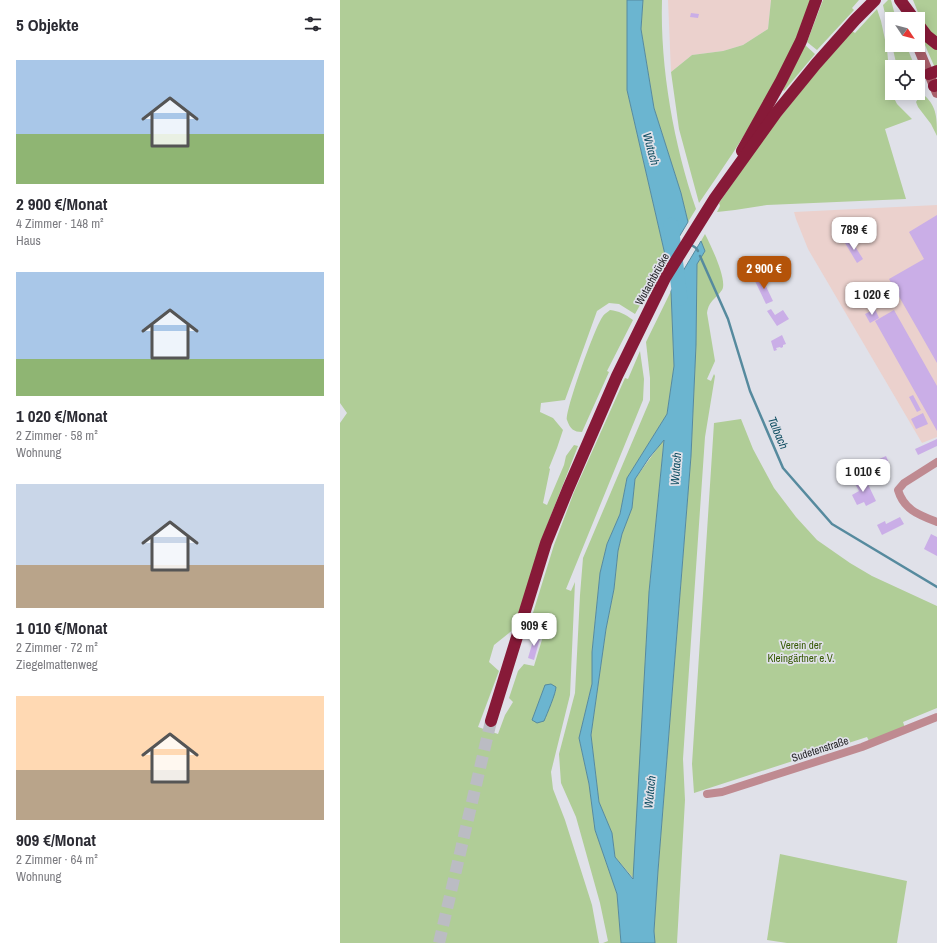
<!DOCTYPE html>
<html lang="de">
<meta charset="utf-8">
<style>
:root{--surface:#fff;--page:#f2f2f3;--text:#2b2b33;--muted:#7c7c81;--accent:#b45309}
body{margin:0;font-family:"Archivo Narrow",sans-serif;background:var(--page);color:var(--text);height:100vh;display:flex;flex-direction:column;font-size:15px;white-space:nowrap}
*{box-sizing:border-box;margin:0}
p{font-size:13px;color:var(--muted)}
.icon{flex:none;width:22px;height:22px;fill:none;stroke:currentColor;stroke-width:2;stroke-linecap:round;stroke-linejoin:round}
.map{position:relative;flex:1;overflow:hidden}
.panel{display:flex;flex-direction:column;background:var(--surface);width:340px}
.panel>*{flex:none}
.needle{width:26px;rotate:125deg}
.fabs{position:absolute;left:545px;top:12px;display:grid;gap:8px}
.fabs a{display:grid;place-items:center;width:40px;height:40px;border-radius:0px;background:var(--surface);box-shadow:0 2px 10px #0003;font-size:20px}
.price{position:absolute;translate:-50% -34px;padding:0 9px;border-radius:8px;background:#fff;color:#222;font-size:13px;line-height:26px;filter:drop-shadow(0 1px 2px #0008)}
.price::after{content:'';position:absolute;left:50%;top:24px;width:12px;height:9px;margin-left:-6px;background:inherit;clip-path:polygon(0 0,100% 0,50% 100%)}
.price.selected{background:var(--accent);color:#fff}
ul{padding:0;list-style:none}
li{display:grid;align-content:center;gap:8px;height:212px;padding:0 16px}
li span{display:grid;place-items:center;height:124px;border-radius:0px;color:#555}
li>.icon{margin-inline-start:auto}
span .icon{width:72px;height:72px;fill:#fffc;stroke-width:1}
li b{font-size:17px}
h2{display:flex;justify-content:space-between;align-items:center;height:48px;padding:0 16px;font-size:17px}
main{display:flex;flex:1;min-height:0}
.map>svg:first-child{display:block}
.industrial{fill:#ebd1cd}
.green{fill:#b0cd97;fill-rule:evenodd}
.water{fill:#6bb5d0;stroke:#568a9e;fill-rule:evenodd}
.lines{fill:none;stroke-linecap:round;stroke-linejoin:round}
.stream{stroke:#568a9e;stroke-width:2.5}
.river{stroke:#6bb5d0;stroke-width:15}
.building{fill:#caaee7}
.highway-tunnel{stroke:#bbbcc3;stroke-width:12;stroke-dasharray:12 6;stroke-linecap:butt}
.street{stroke:#bf8a91;stroke-width:8}
.secondary{stroke:#a95f6a;stroke-width:10}
.highway{stroke:#871a38;stroke-width:12}
.labels{text-anchor:middle;dominant-baseline:central;stroke-width:3.5;stroke-linejoin:round;paint-order:stroke}
.street-label{font-size:11px;fill:#262629;stroke:#e0e1e9}
.park-label{font-size:11px;fill:#375a05;stroke:#e0e1e9}
.water-label{font-size:12px;font-style:italic;fill:#114f63;stroke:#e0e1e9}
</style>
<main>
<section class="panel">
<h2>5 Objekte<svg class="icon" aria-label="filters" viewBox="0 0 24 24"><path d="M4 7h16M4 17h16"/><circle cx="9" cy="7" r="2"/><circle cx="15" cy="17" r="2"/></svg></h2>
<ul>
<li><span style="background:linear-gradient(#a9c7e8 60%,#8fb573 0)"><svg class="icon" aria-label="home" viewBox="0 0 24 24"><path d="M3 11l9-7 9 7M6 9v11h12V9"/></svg></span><div><b>2 900 €/Monat</b><p>4 Zimmer · 148 m²</p><p>Haus</p></div></li>
<li><span style="background:linear-gradient(#a9c7e8 70%,#8fb573 0)"><svg class="icon" aria-label="home" viewBox="0 0 24 24"><path d="M3 11l9-7 9 7M6 9v11h12V9"/></svg></span><div><b>1 020 €/Monat</b><p>2 Zimmer · 58 m²</p><p>Wohnung</p></div></li>
<li><span style="background:linear-gradient(#c9d6e8 65%,#b9a48a 0)"><svg class="icon" aria-label="home" viewBox="0 0 24 24"><path d="M3 11l9-7 9 7M6 9v11h12V9"/></svg></span><div><b>1 010 €/Monat</b><p>2 Zimmer · 72 m²</p><p>Ziegelmattenweg</p></div></li>
<li><span style="background:linear-gradient(#ffd9b3 60%,#b9a48a 0)"><svg class="icon" aria-label="home" viewBox="0 0 24 24"><path d="M3 11l9-7 9 7M6 9v11h12V9"/></svg></span><div><b>909 €/Monat</b><p>2 Zimmer · 64 m²</p><p>Wohnung</p></div></li>
</ul>
</section>
<div class="map">
<svg width="597" height="943" viewBox="0 0 597 943">
<rect width="100%" height="100%" fill="#e0e1e9"/>
<g class="industrial">
<path d="M 328,0 L 431,0 L 428,29 L 403,45 L 383,51 L 352,55 L 331,72 Z"/>
<path d="M 597,205 L 597,437 L 582,443 L 468,249 L 456,219 L 454,212 Z"/>
</g>
<g class="green">
<path d="M 0,0 L 287,0 L 287,90 L 326,259 L 295,314 L 279,304 L 269,303 L 257,311 L 225,400 L 201,403 L 200,412 L 213,418 L 223,430 L 217,448 L 209,468 L 210,469 L 203,503 L 207,505 L 224,465 L 226,456 L 234,445 L 238,446 L 201,541 L 174,629 L 154,645 L 149,662 L 159,671 L 138,727 L 158,734 L 165,715 L 173,702 L 169,698 L 178,671 L 184,664 L 194,666 L 204,633 L 200,632 L 200,629 L 194,627 L 192,616 L 214,545 L 234,492 L 285,378 L 288,379 L 300,351 L 304,379 L 303,400 L 226,589 L 231,591 L 235,582 L 230,695 L 211,772 L 213,789 L 225,820 L 252,905 L 259,943 L 0,943 L 0,423 L 7,413 L 0,403 ZM 216,691 L 193,720 L 202,693 Z"/>
<path d="M 303,0 L 322,0 C 320,68 334,145 356,209 L 348,222 L 341,193 L 314,108 L 301,29 Z"/>
<path d="M 431,0 L 471,0 C 461,28 450,55 436,81 C 413,124 386,164 359,203 L 339,129 L 331,72 L 352,55 L 383,51 L 403,45 L 428,29 Z"/>
<path d="M 483,0 L 519,0 L 512,8 L 514,10 L 477,50 L 467,42 Z"/>
<path d="M 548,0 L 551,0 L 556,19 L 552,19 L 552,44 L 543,5 Z"/>
<path d="M 573,0 L 597,0 L 597,39 C 584,29 579,15 573,0 Z"/>
<path d="M 537,9 L 541,21 L 547,49 L 551,92 L 557,104 L 572,119 L 545,129 L 566,199 L 427,205 L 395,210 L 377,212 L 380,206 L 379,203 L 426,135 L 469,81 L 512,31 L 515,33 Z"/>
<path d="M 578,29 L 597,47 L 597,68 L 595,68 Z"/>
<path d="M 465,45 L 475,54 L 444,91 L 443,90 Z"/>
<path d="M 552,45 L 566,45 L 573,62 L 572,67 L 557,67 Z"/>
<path d="M 585,96 C 597,107 597,119 597,136 L 591,124 L 578,107 L 576,102 L 579,97 Z"/>
<path d="M 365,234 C 370,244 388,280 382,290 C 376,299 369,300 367,313 L 375,361 L 367,379 L 371,381 L 374,374 L 375,376 L 365,437 L 347,699 L 343,759 L 345,800 L 337,943 L 315,943 L 314,931 L 318,871 L 351,456 L 356,345 L 357,264 L 365,251 L 361,241 Z"/>
<path d="M 331,291 L 334,366 L 327,414 L 287,478 L 280,514 L 267,544 L 260,573 L 252,652 L 252,684 L 239,738 L 249,784 L 255,830 L 277,894 L 281,943 L 263,943 L 268,941 L 260,903 L 236,817 L 221,783 L 219,754 L 235,693 L 240,595 L 243,558 L 310,400 L 310,378 L 306,342 Z"/>
<path d="M 270,310 C 279,311 285,314 293,320 L 267,371 L 269,372 L 242,432 C 234,432 230,429 227,420 C 225,411 255,326 263,316 C 264,314 268,312 270,310 Z"/>
<path d="M 401,419 L 413,449 L 434,488 L 456,517 L 477,540 L 510,563 L 532,576 L 597,606 L 597,708 L 563,722 L 565,728 L 530,743 L 527,737 L 354,793 L 352,764 L 374,423 Z"/>
<path d="M 324,439 L 309,592 L 294,879 L 275,857 L 272,833 L 259,802 L 251,735 L 266,629 L 274,589 L 278,551 L 282,534 L 292,508 L 295,479 Z"/>
<path d="M 440,854 L 567,881 L 557,943 L 447,943 L 427,940 Z"/>
</g>
<g class="water">
<path d="M 287,0 L 303,0 L 301,29 L 314,108 L 341,193 L 348,222 L 326,259 L 287,90 Z"/>
<path d="M 361,241 L 365,251 L 357,264 L 356,345 L 351,456 L 318,871 L 314,931 L 315,943 L 281,943 L 277,894 L 255,830 L 249,784 L 239,738 L 252,684 L 252,652 L 260,573 L 267,544 L 280,514 L 287,478 L 327,414 L 334,366 L 331,291 ZM 324,440 L 309,592 L 293,879 L 275,857 L 272,833 L 259,802 L 251,735 L 266,629 L 274,589 L 278,551 L 282,534 L 292,508 L 295,479 L 309,458 Z"/>
<path d="M 211,684 L 216,687 C 216,693 207,714 204,721 L 197,723 L 192,720 L 205,685 Z"/>
</g>
<g class="lines">
<g class="stream">
<path d="M 350,244 L 356,248 L 358,251"/>
<path d="M 360,256 L 388,319 L 410,391 L 443,468 L 492,524 L 597,587"/>
</g>
<path class="river" d="M 331,225 L 340,298"/>
</g>
<g class="building">
<path d="M 351,13 L 359,14 L 358,18 L 350,17 Z"/>
<path d="M 597,215 L 597,363 L 549,279 L 584,259 L 569,232 Z"/>
<path d="M 511,240 L 523,259 L 517,263 L 505,243 Z"/>
<path d="M 421,276 L 433,301 L 426,304 L 414,279 Z"/>
<path d="M 431,309 L 435,315 L 443,310 L 449,319 L 437,326 L 427,311 Z"/>
<path d="M 535,309 L 539,318 L 530,323 L 525,314 Z"/>
<path d="M 554,310 L 597,386 L 597,431 L 535,321 Z"/>
<path d="M 442,335 L 446,344 L 443,345 L 443,347 L 441,348 L 440,347 L 436,348 L 437,350 L 434,351 L 431,341 Z"/>
<path d="M 573,395 L 581,410 L 577,412 L 569,397 Z"/>
<path d="M 583,413 L 588,424 L 576,429 L 571,419 Z"/>
<path d="M 597,439 L 597,446 L 578,455 L 575,449 Z"/>
<path d="M 546,456 L 549,463 L 532,472 L 528,464 Z"/>
<path d="M 524,476 L 536,501 L 526,506 L 524,502 L 517,505 L 512,495 L 519,491 L 514,482 Z"/>
<path d="M 560,517 L 564,524 L 542,535 L 537,525 L 545,521 L 546,524 Z"/>
<path d="M 591,534 L 597,537 L 597,556 L 584,549 Z"/>
<path d="M 195,634 L 201,635 L 194,660 L 188,658 Z"/>
</g>
<g class="lines">
<path class="highway-tunnel" d="M 99,943 L 151,721"/>
<g class="street">
<path d="M 597,462 L 564,483 L 558,490 C 564,510 579,515 597,522"/>
<path d="M 367,794 L 382,792 L 522,747 L 597,717"/>
</g>
<path class="secondary" d="M 577,45 L 597,93"/>
<g class="highway">
<path d="M 560,0 L 574,19"/>
<path d="M 578,24 L 587,36 L 597,44"/>
<path d="M 589,74 L 597,71"/>
<path d="M 594,86 L 597,85"/>
<path d="M 402,151 L 441,81 L 461,41 L 476,0"/>
<path d="M 151,721 L 206,543 L 228,489 L 277,376 L 325,278 L 375,198 L 436,113 L 476,64 L 515,20 L 535,0"/>
</g>
</g>
<g class="labels">
<g class="street-label">
<text transform="translate(312 279) rotate(-61)">Wutachbrücke</text>
<text transform="translate(480 749) rotate(-18)">Sudetenstraße</text>
</g>
<g class="park-label">
<text x="461" y="645">Verein der<tspan x="461" dy="13">Kleingärtner e.V.</tspan></text>
</g>
<g class="water-label">
<text transform="translate(311 149) rotate(75)">Wutach</text>
<text transform="translate(438 433) rotate(67)">Talbach</text>
<text transform="translate(336 469) rotate(-86)">Wutach</text>
<text transform="translate(310 792) rotate(-84)">Wutach</text>
</g>
</g>
</svg>
<div class="fabs">
<a><svg class="needle" viewBox="-14 -14 28 28"><path d="M0-13l5 13h-10z" fill="#e53935"/><path d="M0 13l5-13h-10z" fill="#7c7c81"/></svg></a>
<a><svg class="icon" aria-label="locate" viewBox="0 0 24 24"><circle cx="12" cy="12" r="6"/><path d="M12 2v4M12 18v4M2 12h4M18 12h4"/></svg></a>
</div>
<b class="price" style="left:514px;top:251px">789 €</b>
<b class="price selected" style="left:424px;top:290px">2 900 €</b>
<b class="price" style="left:532px;top:316px">1 020 €</b>
<b class="price" style="left:523px;top:493px">1 010 €</b>
<b class="price" style="left:194px;top:647px">909 €</b>
</div>
</main>
